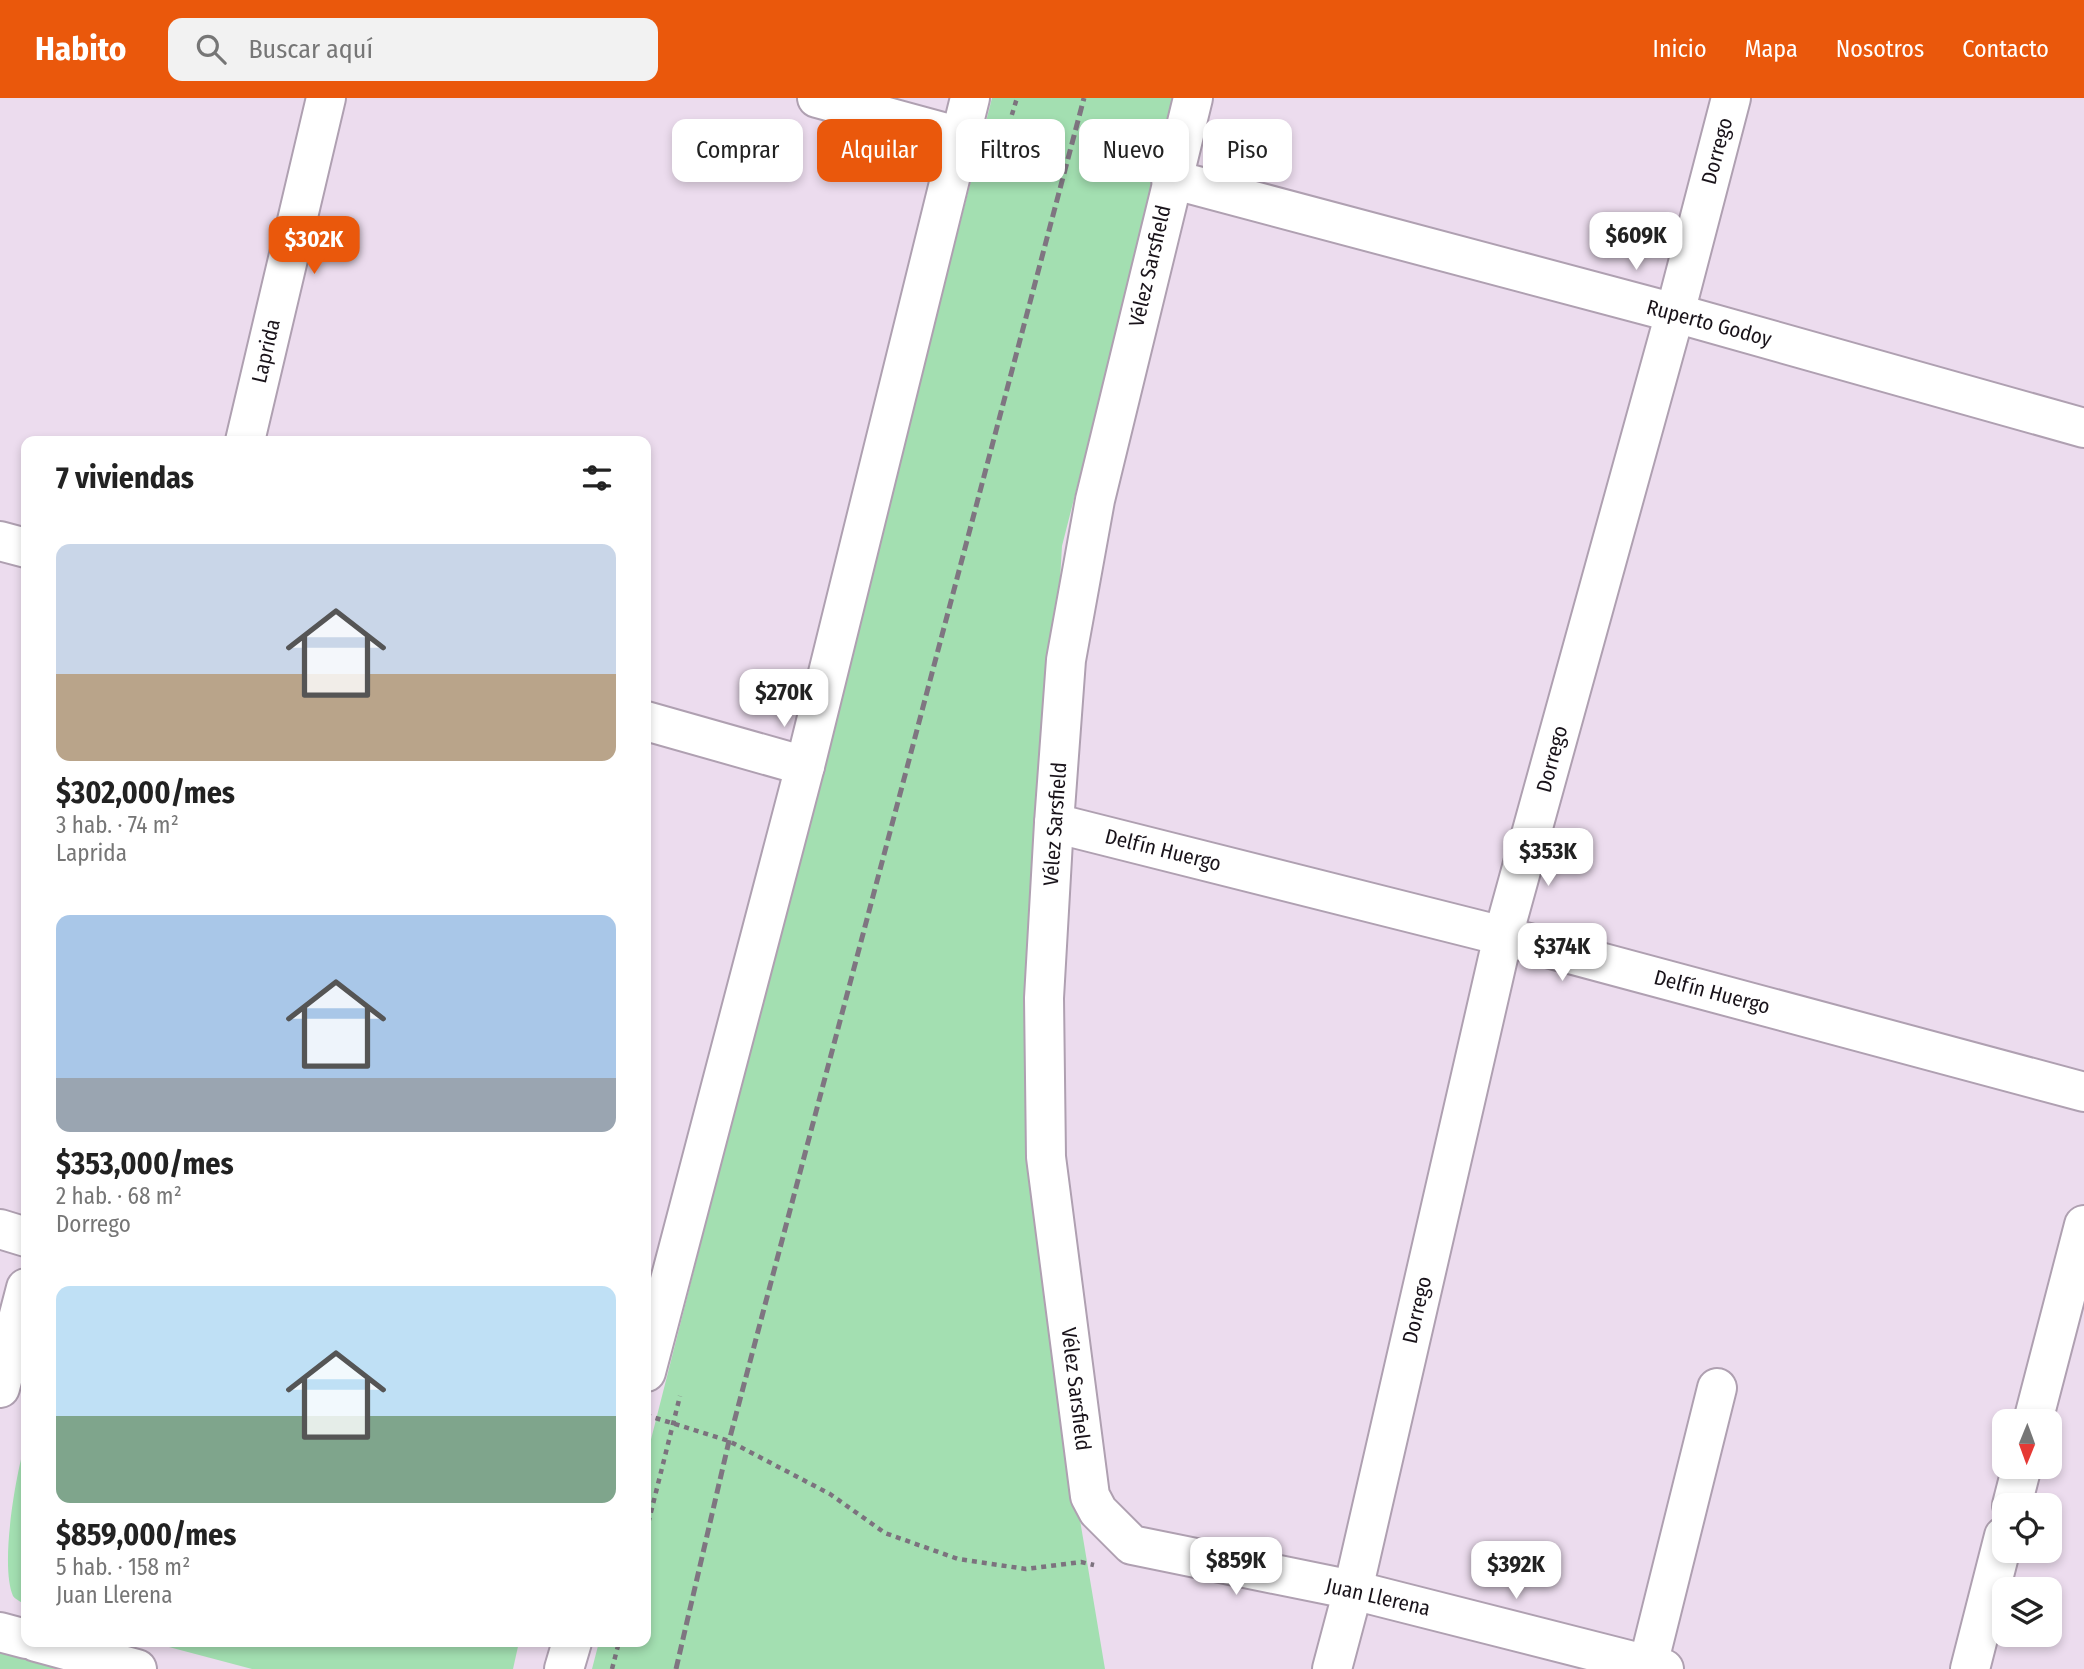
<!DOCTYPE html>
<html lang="es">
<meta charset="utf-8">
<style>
:root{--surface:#fff;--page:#f2f2f2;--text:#222;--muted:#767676;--accent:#ea580c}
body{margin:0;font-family:"Fira Sans Condensed",sans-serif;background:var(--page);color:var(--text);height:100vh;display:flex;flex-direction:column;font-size:26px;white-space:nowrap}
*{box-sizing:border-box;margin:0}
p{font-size:23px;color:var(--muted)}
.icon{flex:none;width:38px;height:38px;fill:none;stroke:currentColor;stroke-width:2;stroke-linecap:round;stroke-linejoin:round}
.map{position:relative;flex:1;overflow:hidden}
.panel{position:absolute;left:21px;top:338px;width:630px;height:1211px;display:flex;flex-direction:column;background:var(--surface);border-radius:14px;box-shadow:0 4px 10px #0003}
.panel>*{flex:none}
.hud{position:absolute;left:672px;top:21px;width:665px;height:63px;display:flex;gap:14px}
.needle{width:46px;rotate:181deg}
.buttons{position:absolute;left:1992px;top:1311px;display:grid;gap:14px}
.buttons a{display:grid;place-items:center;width:70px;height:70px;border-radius:14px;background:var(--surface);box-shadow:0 4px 10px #0003;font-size:35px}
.price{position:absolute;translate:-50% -60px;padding:0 16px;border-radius:14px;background:#fff;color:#222;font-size:23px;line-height:46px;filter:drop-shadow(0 2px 4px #0008)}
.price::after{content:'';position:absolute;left:50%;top:42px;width:21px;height:16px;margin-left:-10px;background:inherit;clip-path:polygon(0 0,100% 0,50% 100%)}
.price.selected{background:var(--accent);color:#fff}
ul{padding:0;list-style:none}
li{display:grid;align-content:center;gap:14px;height:371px;padding:0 35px}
li span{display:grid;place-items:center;height:217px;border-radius:14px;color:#555}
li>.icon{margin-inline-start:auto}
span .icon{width:126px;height:126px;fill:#fffc;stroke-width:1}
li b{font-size:30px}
h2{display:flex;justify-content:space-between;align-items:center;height:84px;padding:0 35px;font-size:30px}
.pill{padding:0 24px;border-radius:14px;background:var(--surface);box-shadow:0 4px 10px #0003;font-size:24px;line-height:63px}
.pill.selected{background:var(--accent);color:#fff}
header{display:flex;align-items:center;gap:42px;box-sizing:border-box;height:98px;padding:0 35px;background:var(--accent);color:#fff}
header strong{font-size:33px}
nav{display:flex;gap:38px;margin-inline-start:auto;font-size:24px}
.search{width:490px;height:63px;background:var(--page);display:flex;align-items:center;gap:18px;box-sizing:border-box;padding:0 24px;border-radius:14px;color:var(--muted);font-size:26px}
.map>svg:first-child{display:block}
.green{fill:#a3dfb1}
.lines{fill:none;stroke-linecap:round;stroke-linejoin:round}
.minor-casing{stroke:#afa0b1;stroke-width:42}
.path{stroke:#7c727e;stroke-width:4.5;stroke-dasharray:5 5;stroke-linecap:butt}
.minor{stroke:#fff;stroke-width:38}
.rail{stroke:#7f7581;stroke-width:5;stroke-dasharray:10 5;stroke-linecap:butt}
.labels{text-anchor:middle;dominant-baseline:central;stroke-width:5;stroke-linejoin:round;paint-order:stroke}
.street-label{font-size:21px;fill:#19131a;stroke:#fff}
</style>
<header>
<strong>Habito</strong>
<div class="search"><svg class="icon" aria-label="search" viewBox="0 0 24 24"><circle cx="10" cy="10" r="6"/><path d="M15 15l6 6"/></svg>Buscar aquí</div>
<nav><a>Inicio</a><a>Mapa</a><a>Nosotros</a><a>Contacto</a></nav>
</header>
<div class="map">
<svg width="2084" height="1571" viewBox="0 0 2084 1571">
<rect width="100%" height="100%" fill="#ecdcee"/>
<g class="green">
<path d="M 992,0 L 1176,0 L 1062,448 L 1028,1029 L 1080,1422 L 1105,1571 L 592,1571 L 599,1544 L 646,1544 L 646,1361 Z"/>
<path d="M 26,1342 L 26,1507 C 22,1504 16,1502 13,1498 C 0,1468 15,1379 26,1342 Z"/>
<path d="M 150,1544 L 519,1544 L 513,1571 L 252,1571 Z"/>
<path d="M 0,1553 L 84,1571 L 0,1571 Z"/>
</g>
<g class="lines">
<g class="minor-casing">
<g id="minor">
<path d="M 817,0 L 961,39"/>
<path d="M 1193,0 L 1095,402 L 1066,562 L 1054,725 L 1044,900 L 1046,1059 L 1090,1398 L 1098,1413 L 1132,1447 L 1353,1492 L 1664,1571"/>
<path d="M 1171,81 L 1675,215 L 2084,330"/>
<path d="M 245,343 L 326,0"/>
<path d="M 0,443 L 26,450"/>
<path d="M 646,623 L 805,668"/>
<path d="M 1054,725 L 1503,838 L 2084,994"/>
<path d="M 0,1131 L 26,1139"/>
<path d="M 646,1274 L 805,668 L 970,0"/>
<path d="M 0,1290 L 26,1190"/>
<path d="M 2033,1323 L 2084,1127"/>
<path d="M 2012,1407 L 2022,1368"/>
<path d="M 0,1534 L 26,1541"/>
<path d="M 36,1544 L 137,1571"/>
<path d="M 1648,1567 L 1717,1290"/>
<path d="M 564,1571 L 572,1544"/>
<path d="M 1332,1571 L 1353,1492 L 1503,838 L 1675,215 L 1731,0"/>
<path d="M 1970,1571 L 2004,1438"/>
</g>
</g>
<g class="path">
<path d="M 1006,36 L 1017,0"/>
<path d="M 646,1317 L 729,1343 L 830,1396 L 885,1435 L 958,1461 L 1026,1471 L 1081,1464 L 1094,1467"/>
<path d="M 646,1434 L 680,1298"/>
<path d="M 612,1571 L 619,1544"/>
</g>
<use href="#minor" class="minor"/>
<path class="rail" d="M 676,1571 L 729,1343 L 1084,0"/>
</g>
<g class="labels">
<g class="street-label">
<text transform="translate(1717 53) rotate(-75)">Dorrego</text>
<text transform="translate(1150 168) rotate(-77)">Vélez Sarsfield</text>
<text transform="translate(1709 225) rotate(15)">Ruperto Godoy</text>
<text transform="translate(266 253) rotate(-77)">Laprida</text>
<text transform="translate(1552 661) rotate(-75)">Dorrego</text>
<text transform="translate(1055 726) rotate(-86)">Vélez Sarsfield</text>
<text transform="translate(1163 752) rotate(14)">Delfín Huergo</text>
<text transform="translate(1712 894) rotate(15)">Delfín Huergo</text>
<text transform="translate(1417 1212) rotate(-77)">Dorrego</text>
<text transform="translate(1076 1291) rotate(83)">Vélez Sarsfield</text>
<text transform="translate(1378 1499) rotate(13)">Juan Llerena</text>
</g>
</g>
</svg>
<div class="buttons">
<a><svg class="needle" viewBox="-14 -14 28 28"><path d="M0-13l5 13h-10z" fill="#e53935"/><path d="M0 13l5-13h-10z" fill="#767676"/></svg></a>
<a><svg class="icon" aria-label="locate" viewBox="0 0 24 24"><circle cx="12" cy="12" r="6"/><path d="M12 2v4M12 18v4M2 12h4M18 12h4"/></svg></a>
<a><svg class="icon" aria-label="layers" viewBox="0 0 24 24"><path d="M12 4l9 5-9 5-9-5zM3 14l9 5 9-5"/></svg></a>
</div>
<b class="price" style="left:1636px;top:174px">$609K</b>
<b class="price selected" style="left:314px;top:178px">$302K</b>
<b class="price" style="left:784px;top:631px">$270K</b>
<b class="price" style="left:1548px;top:790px">$353K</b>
<b class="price" style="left:1562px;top:885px">$374K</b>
<b class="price" style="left:1236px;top:1499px">$859K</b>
<b class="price" style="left:1516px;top:1503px">$392K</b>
<div class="hud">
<a class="pill">Comprar</a>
<a class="pill selected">Alquilar</a>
<a class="pill">Filtros</a>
<a class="pill">Nuevo</a>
<a class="pill">Piso</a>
</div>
<section class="panel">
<h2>7 viviendas<svg class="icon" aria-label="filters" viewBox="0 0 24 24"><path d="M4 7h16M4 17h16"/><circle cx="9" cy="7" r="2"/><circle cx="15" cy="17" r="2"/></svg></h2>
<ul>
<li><span style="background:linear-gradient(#c9d6e8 60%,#b9a48a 0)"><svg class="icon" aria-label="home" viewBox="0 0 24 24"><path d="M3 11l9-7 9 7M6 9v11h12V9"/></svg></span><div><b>$302,000/mes</b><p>3 hab. · 74 m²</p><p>Laprida</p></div></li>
<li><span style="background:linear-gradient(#a9c7e8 75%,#9aa5b1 0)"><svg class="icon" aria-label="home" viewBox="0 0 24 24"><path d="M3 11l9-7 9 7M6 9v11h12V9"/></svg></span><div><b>$353,000/mes</b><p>2 hab. · 68 m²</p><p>Dorrego</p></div></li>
<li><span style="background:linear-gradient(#bfe0f5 60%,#7fa58c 0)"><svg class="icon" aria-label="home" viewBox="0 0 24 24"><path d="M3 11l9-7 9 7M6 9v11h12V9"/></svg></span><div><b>$859,000/mes</b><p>5 hab. · 158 m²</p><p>Juan Llerena</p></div></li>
</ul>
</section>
</div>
